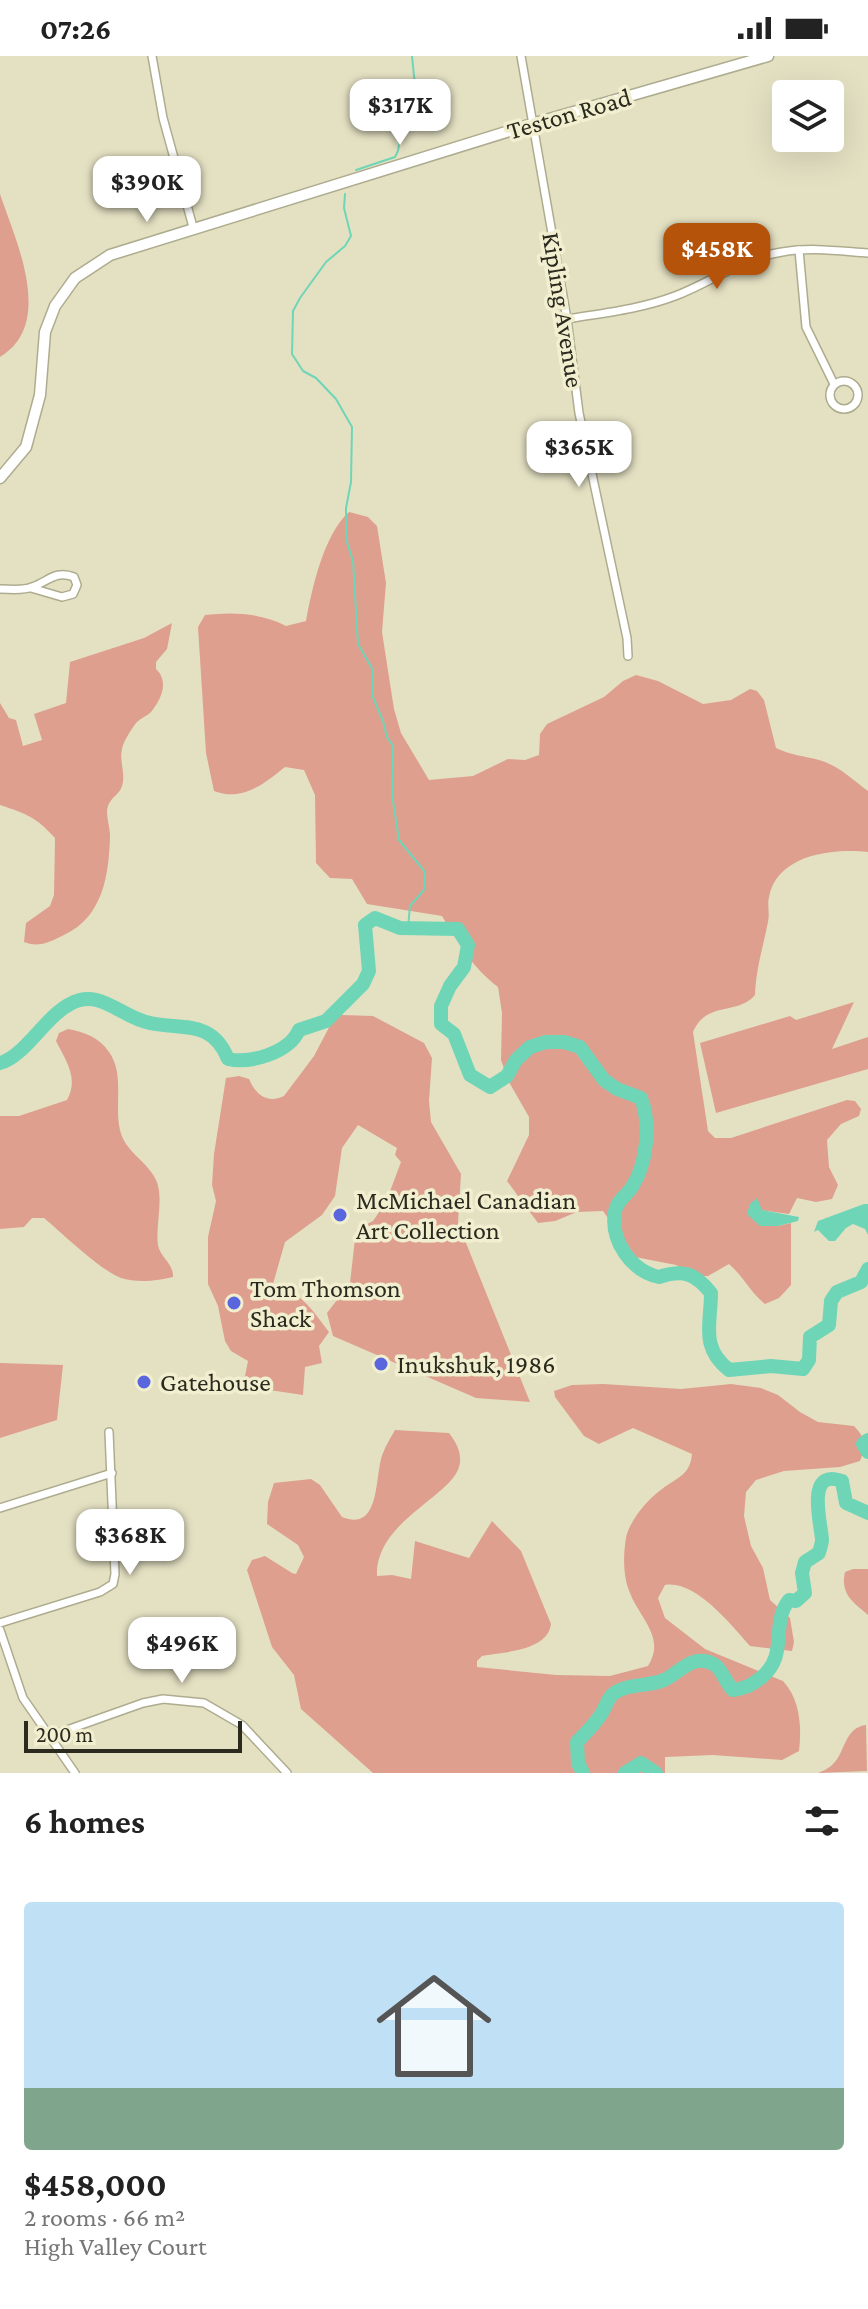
<!DOCTYPE html>
<meta charset="utf-8">
<style>
:root{--surface:#fff;--page:#f6f6f6;--text:#222;--muted:#767676;--line:#e0e0e0;--accent:#b45309}
body{margin:0;font-family:"Crimson Pro",serif;background:var(--page);color:var(--text);height:100vh;display:flex;flex-direction:column;font-size:30px;white-space:nowrap}
*{box-sizing:border-box;margin:0}
p{font-size:26px;color:var(--muted)}
.icon{flex:none;width:44px;height:44px;fill:none;stroke:currentColor;stroke-width:2;stroke-linecap:round;stroke-linejoin:round}
.map{position:relative;height:1717px;overflow:hidden}
.drawer{display:flex;flex-direction:column;background:var(--surface);flex:1}
.drawer>*{flex:none}
.fabs{position:absolute;left:772px;top:24px;display:grid;gap:16px}
.fabs a{display:grid;place-items:center;width:72px;height:72px;border-radius:8px;background:var(--surface);box-shadow:0 8px 32px #0002;font-size:40px}
.scale{position:absolute;left:24px;bottom:20px;width:218px;box-sizing:border-box;padding-left:8px;border:4px solid #2b2a1e;border-top:0;font-size:22px;line-height:28px;white-space:nowrap;color:#2b2a1e;-webkit-text-stroke:6px #f1efd0;paint-order:stroke}
.price{position:absolute;translate:-50% -68px;padding:0 18px;border-radius:16px;background:#fff;color:#222;font-size:26px;line-height:52px;filter:drop-shadow(0 2px 4px #0008)}
.price::after{content:'';position:absolute;left:50%;top:48px;width:24px;height:18px;margin-left:-12px;background:inherit;clip-path:polygon(0 0,100% 0,50% 100%)}
.price.selected{background:var(--accent);color:#fff}
ul{padding:0;list-style:none}
li{display:grid;align-content:center;gap:16px;height:424px;padding:0 24px}
li+li{border-top:2px solid var(--line)}
li span{display:grid;place-items:center;height:248px;border-radius:8px;color:#555}
li>.icon{margin-inline-start:auto}
span .icon{width:144px;height:144px;fill:#fffc;stroke-width:1}
li b{font-size:34px}
h2{display:flex;justify-content:space-between;align-items:center;height:96px;padding:0 24px;font-size:34px}
.status{display:flex;justify-content:space-between;align-items:center;height:56px;padding:0 40px;background:var(--surface);direction:ltr}
.status svg{height:22px;fill:currentColor}
.map>svg:first-child{display:block}
.green{fill:#de9f8f}
.water{fill:#6fd5b7}
.lines{fill:none;stroke-linecap:round;stroke-linejoin:round}
.stream{stroke:#6fd5b7;stroke-width:2}
.river{stroke:#6fd5b7;stroke-width:14}
.street-casing{stroke:#aeac8f;stroke-width:10}
.secondary-casing{stroke:#aeac8f;stroke-width:13}
.street{stroke:#fff;stroke-width:7}
.secondary{stroke:#fff;stroke-width:10}
.poi-dot{fill:#5a66dd;stroke:#f1efd0;stroke-width:3}
.labels{text-anchor:middle;dominant-baseline:central;stroke-width:7;stroke-linejoin:round;paint-order:stroke}
.street-label{font-size:26px;fill:#2b2a1e;stroke:#f1efd0}
.poi-label{font-size:26px;fill:#2b2a1e;stroke:#f1efd0;text-anchor:start}
</style>
<div class="status"><b>07:26</b><svg viewBox="0 0 49 12"><path d="M0 12V9h3v3zM5 12V6h3v6zM10 12V3h3v9zM15 12V0h3v12zM26 1h20v11H26zM47 4h2v5h-2z"/></svg></div>
<div class="map">
<svg width="868" height="1717" viewBox="0 0 868 1717">
<rect width="100%" height="100%" fill="#e4e1c3"/>
<g class="green">
<path d="M 0,138 C 15,183 56,268 0,301 Z"/>
<path d="M 349,456 L 368,461 L 377,470 L 386,527 L 382,576 L 394,653 L 401,677 L 429,724 L 473,720 L 508,703 L 525,704 L 539,699 L 540,678 L 547,668 L 604,641 L 623,625 L 636,619 L 658,625 L 703,648 L 731,644 L 750,633 L 757,635 L 764,644 L 776,692 C 790,699 804,700 819,704 C 838,709 853,724 868,735 L 868,796 C 834,792 777,798 769,841 C 767,849 770,857 768,866 C 763,891 756,913 755,939 C 737,960 707,944 693,976 L 708,1075 L 715,1082 L 731,1082 L 847,1044 L 855,1045 L 861,1053 L 859,1060 L 841,1068 L 827,1084 L 829,1111 L 838,1129 L 832,1143 L 816,1146 L 797,1142 L 789,1158 L 761,1154 L 750,1148 L 778,1170 L 791,1167 L 791,1229 L 779,1242 L 765,1248 C 750,1236 743,1220 729,1208 L 708,1220 L 695,1220 L 676,1209 L 635,1201 L 603,1155 L 577,1156 L 555,1165 L 538,1167 L 507,1125 L 529,1079 L 529,1061 L 509,1026 L 501,1004 L 502,957 L 498,931 C 472,911 459,888 442,860 L 367,848 L 352,823 L 330,822 L 316,807 L 315,739 L 304,714 L 285,711 C 264,728 242,746 214,735 L 206,697 L 198,571 L 205,559 C 233,556 261,557 286,570 L 306,565 C 312,532 324,478 349,456 Z"/>
<path d="M 172,567 L 167,593 L 156,606 L 156,613 C 169,625 162,643 151,656 C 147,660 141,662 137,666 C 132,672 123,686 122,693 C 119,705 126,718 122,730 C 120,738 111,741 108,750 C 105,758 110,770 110,780 C 109,819 103,861 64,879 C 50,886 39,892 24,886 L 26,867 L 50,850 L 54,839 L 55,782 C 36,761 27,758 0,749 L 0,647 L 9,662 L 16,664 L 23,690 L 42,684 L 34,658 L 66,647 L 70,606 L 144,582 Z"/>
<path d="M 854,946 L 832,993 L 868,981 L 868,1013 L 716,1057 L 700,987 L 790,960 L 796,964 Z"/>
<path d="M 342,959 L 373,960 L 424,987 L 432,1002 L 429,1045 L 431,1066 L 461,1118 L 458,1167 L 530,1346 L 476,1342 L 333,1280 L 327,1257 L 350,1227 L 356,1174 L 373,1165 L 386,1146 L 401,1106 L 395,1099 L 397,1092 L 358,1069 L 342,1092 L 335,1140 L 322,1159 L 285,1186 L 273,1228 C 302,1237 311,1252 329,1276 L 319,1290 L 322,1307 L 305,1311 L 303,1339 L 243,1330 L 248,1305 L 231,1295 L 225,1285 L 218,1250 L 208,1228 L 208,1181 L 216,1145 L 212,1129 L 214,1098 L 226,1022 L 239,1020 L 249,1023 C 256,1039 267,1048 284,1040 L 314,1000 L 335,960 Z"/>
<path d="M 68,973 C 84,976 99,981 109,996 C 125,1018 114,1050 120,1074 C 125,1096 145,1103 155,1122 C 165,1140 155,1169 158,1189 C 160,1201 174,1208 173,1221 C 158,1225 136,1227 121,1222 C 100,1214 63,1178 44,1162 L 32,1162 L 24,1171 L 0,1173 L 0,1060 L 19,1060 L 67,1044 C 79,1022 66,1005 56,985 L 59,977 Z"/>
<path d="M 0,1307 L 63,1309 L 57,1364 L 0,1382 Z"/>
<path d="M 603,1328 L 681,1333 L 731,1328 L 761,1332 L 778,1339 L 800,1356 L 818,1366 L 854,1370 C 866,1383 867,1388 860,1405 L 840,1411 L 784,1415 L 756,1424 L 746,1436 L 744,1460 L 751,1490 L 763,1512 L 770,1544 L 790,1562 L 794,1586 L 792,1595 L 750,1590 C 731,1569 696,1524 665,1529 L 658,1542 L 665,1562 L 705,1593 L 783,1625 C 800,1643 802,1671 799,1695 L 782,1704 L 713,1699 L 665,1701 L 665,1717 L 373,1717 L 301,1653 L 294,1619 L 272,1591 L 247,1514 L 252,1504 L 265,1500 L 292,1517 L 296,1518 L 304,1501 L 298,1489 L 267,1468 L 268,1446 L 274,1427 L 311,1423 L 320,1429 L 342,1461 C 382,1477 374,1418 383,1397 C 386,1389 391,1381 395,1374 L 449,1377 C 455,1385 461,1394 460,1406 C 458,1439 375,1463 377,1520 L 392,1519 L 411,1523 L 415,1485 L 469,1502 L 492,1465 L 521,1495 L 551,1568 C 548,1595 503,1596 482,1600 L 477,1605 L 477,1611 L 556,1619 L 610,1620 L 648,1610 C 666,1581 640,1563 630,1537 C 623,1521 623,1500 626,1482 C 629,1465 648,1443 662,1433 C 678,1421 690,1419 692,1398 L 633,1372 L 599,1388 L 584,1380 L 555,1341 L 554,1335 L 572,1329 Z"/>
<path d="M 853,1513 L 868,1513 L 868,1559 C 853,1546 840,1538 845,1516 Z"/>
<path d="M 866,1669 L 867,1715 L 818,1717 C 823,1715 827,1713 831,1710 C 846,1698 843,1672 866,1669 Z"/>
</g>
<g class="water">
<path d="M 757,1142 L 762,1154 L 799,1161 L 798,1165 L 778,1170 L 760,1170 L 747,1158 L 750,1148 Z"/>
<path d="M 864,1148 L 868,1148 L 868,1179 L 865,1173 L 853,1168 L 846,1172 L 835,1185 L 829,1185 L 818,1174 L 814,1176 L 818,1165 Z"/>
</g>
<g class="lines">
<g class="stream">
<path d="M 356,114 L 395,101 L 398,95 L 404,60 L 416,40 L 412,0"/>
<path d="M 345,138 L 344,152 L 351,180 L 345,190 L 326,206 L 300,242 L 293,255 L 292,298 L 303,315 L 316,322 L 336,343 L 352,371 L 351,426 L 346,452 L 346,483 L 353,505 L 358,588 L 373,614 L 373,641 L 383,665 L 387,681 L 393,690 L 392,739 L 399,784 L 425,816 L 424,834 L 410,850 L 408,872"/>
</g>
<g class="river">
<path d="M 0,1007 C 24,1001 45,961 70,948 C 100,931 121,962 150,967 C 182,974 212,963 228,1003 C 250,1008 289,997 299,974 L 326,965 L 363,928 L 369,915 L 365,869 L 375,862 L 400,872 L 458,873 L 468,889 L 464,911 L 450,930 L 441,950 L 441,968 L 454,978 L 470,1019 L 490,1031 L 507,1020 L 516,1004 L 530,991 L 546,986 L 564,986 L 580,991 L 604,1024 L 617,1033 L 641,1042 C 651,1068 647,1108 632,1131 C 626,1140 616,1146 615,1156 C 610,1184 631,1215 659,1221 C 683,1213 695,1217 711,1237 C 711,1268 700,1291 729,1314 L 771,1310 L 803,1313 L 809,1304 L 810,1281 L 829,1269 L 831,1245 L 837,1236 L 861,1226 L 868,1213"/>
<path d="M 868,1384 L 863,1388 L 868,1396"/>
<path d="M 583,1717 L 578,1707 L 577,1686 C 586,1677 595,1668 602,1657 C 605,1652 607,1645 611,1640 C 623,1627 648,1631 664,1624 C 679,1617 690,1600 709,1606 C 722,1610 724,1625 733,1634 C 746,1632 752,1629 762,1621 C 789,1598 770,1568 789,1544 L 796,1545 L 805,1537 L 802,1517 L 805,1506 L 819,1497 C 820,1492 822,1488 822,1484 C 822,1471 804,1411 842,1425 L 846,1447 L 868,1457"/>
<path d="M 625,1717 L 641,1707 L 656,1717"/>
</g>
<g class="street-casing">
<g id="street">
<path d="M 152,0 L 163,62 L 193,171"/>
<path d="M 521,0 L 567,263 L 579,357 L 627,582 L 628,600"/>
<path d="M 799,194 L 806,271 L 834,328"/>
<path d="M 567,263 C 603,257 641,253 675,240 C 712,226 742,202 782,196 C 811,191 839,195 868,197"/>
<circle cx="844" cy="339" r="14"/>
<path d="M 0,533 C 10,533 23,535 32,531 C 49,525 55,514 74,521 L 77,529 L 73,538 L 62,541 L 31,532"/>
<path d="M 0,1452 L 112,1417"/>
<path d="M 0,1567 L 100,1536 L 113,1528 L 115,1518 L 109,1376"/>
<path d="M 0,1574 L 23,1642 L 75,1717"/>
<path d="M 50,1680 L 143,1647 L 163,1643 L 204,1647 L 242,1669 L 287,1717"/>
</g>
</g>
<g class="secondary-casing">
<path id="secondary" d="M 0,422 L 26,391 L 40,339 L 45,276 L 55,250 L 75,222 L 110,199 L 532,68 L 768,0"/>
</g>
<use href="#street" class="street"/>
<use href="#secondary" class="secondary"/>
</g>
<g class="poi-dot">
<circle cx="340" cy="1159" r="8"/>
<circle cx="234" cy="1247" r="8"/>
<circle cx="381" cy="1308" r="8"/>
<circle cx="144" cy="1326" r="8"/>
</g>
<g class="labels">
<g class="street-label">
<text transform="translate(569 58) rotate(-16)">Teston Road</text>
<text transform="translate(563 254) rotate(81)">Kipling Avenue</text>
</g>
<g class="poi-label">
<text x="356" y="1144">McMichael Canadian<tspan x="356" dy="30">Art Collection</tspan></text>
<text x="250" y="1232">Tom Thomson<tspan x="250" dy="30">Shack</tspan></text>
<text x="397" y="1308">Inukshuk, 1986</text>
<text x="160" y="1326">Gatehouse</text>
</g>
</g>
</svg>
<div class="fabs">
<a><svg class="icon" aria-label="layers" viewBox="0 0 24 24"><path d="M12 4l9 5-9 5-9-5zM3 14l9 5 9-5"/></svg></a>
</div>
<div class="scale">200 m</div>
<b class="price" style="left:400px;top:91px">$317K</b>
<b class="price" style="left:147px;top:168px">$390K</b>
<b class="price selected" style="left:717px;top:235px">$458K</b>
<b class="price" style="left:579px;top:433px">$365K</b>
<b class="price" style="left:130px;top:1521px">$368K</b>
<b class="price" style="left:182px;top:1629px">$496K</b>
</div>
<section class="drawer">
<h2>6 homes<svg class="icon" aria-label="filters" viewBox="0 0 24 24"><path d="M4 7h16M4 17h16"/><circle cx="9" cy="7" r="2"/><circle cx="15" cy="17" r="2"/></svg></h2>
<ul>
<li><span style="background:linear-gradient(#bfe0f5 75%,#7fa58c 0)"><svg class="icon" aria-label="home" viewBox="0 0 24 24"><path d="M3 11l9-7 9 7M6 9v11h12V9"/></svg></span><div><b>$458,000</b><p>2 rooms · 66 m²</p><p>High Valley Court</p></div></li>
</ul>
</section>
